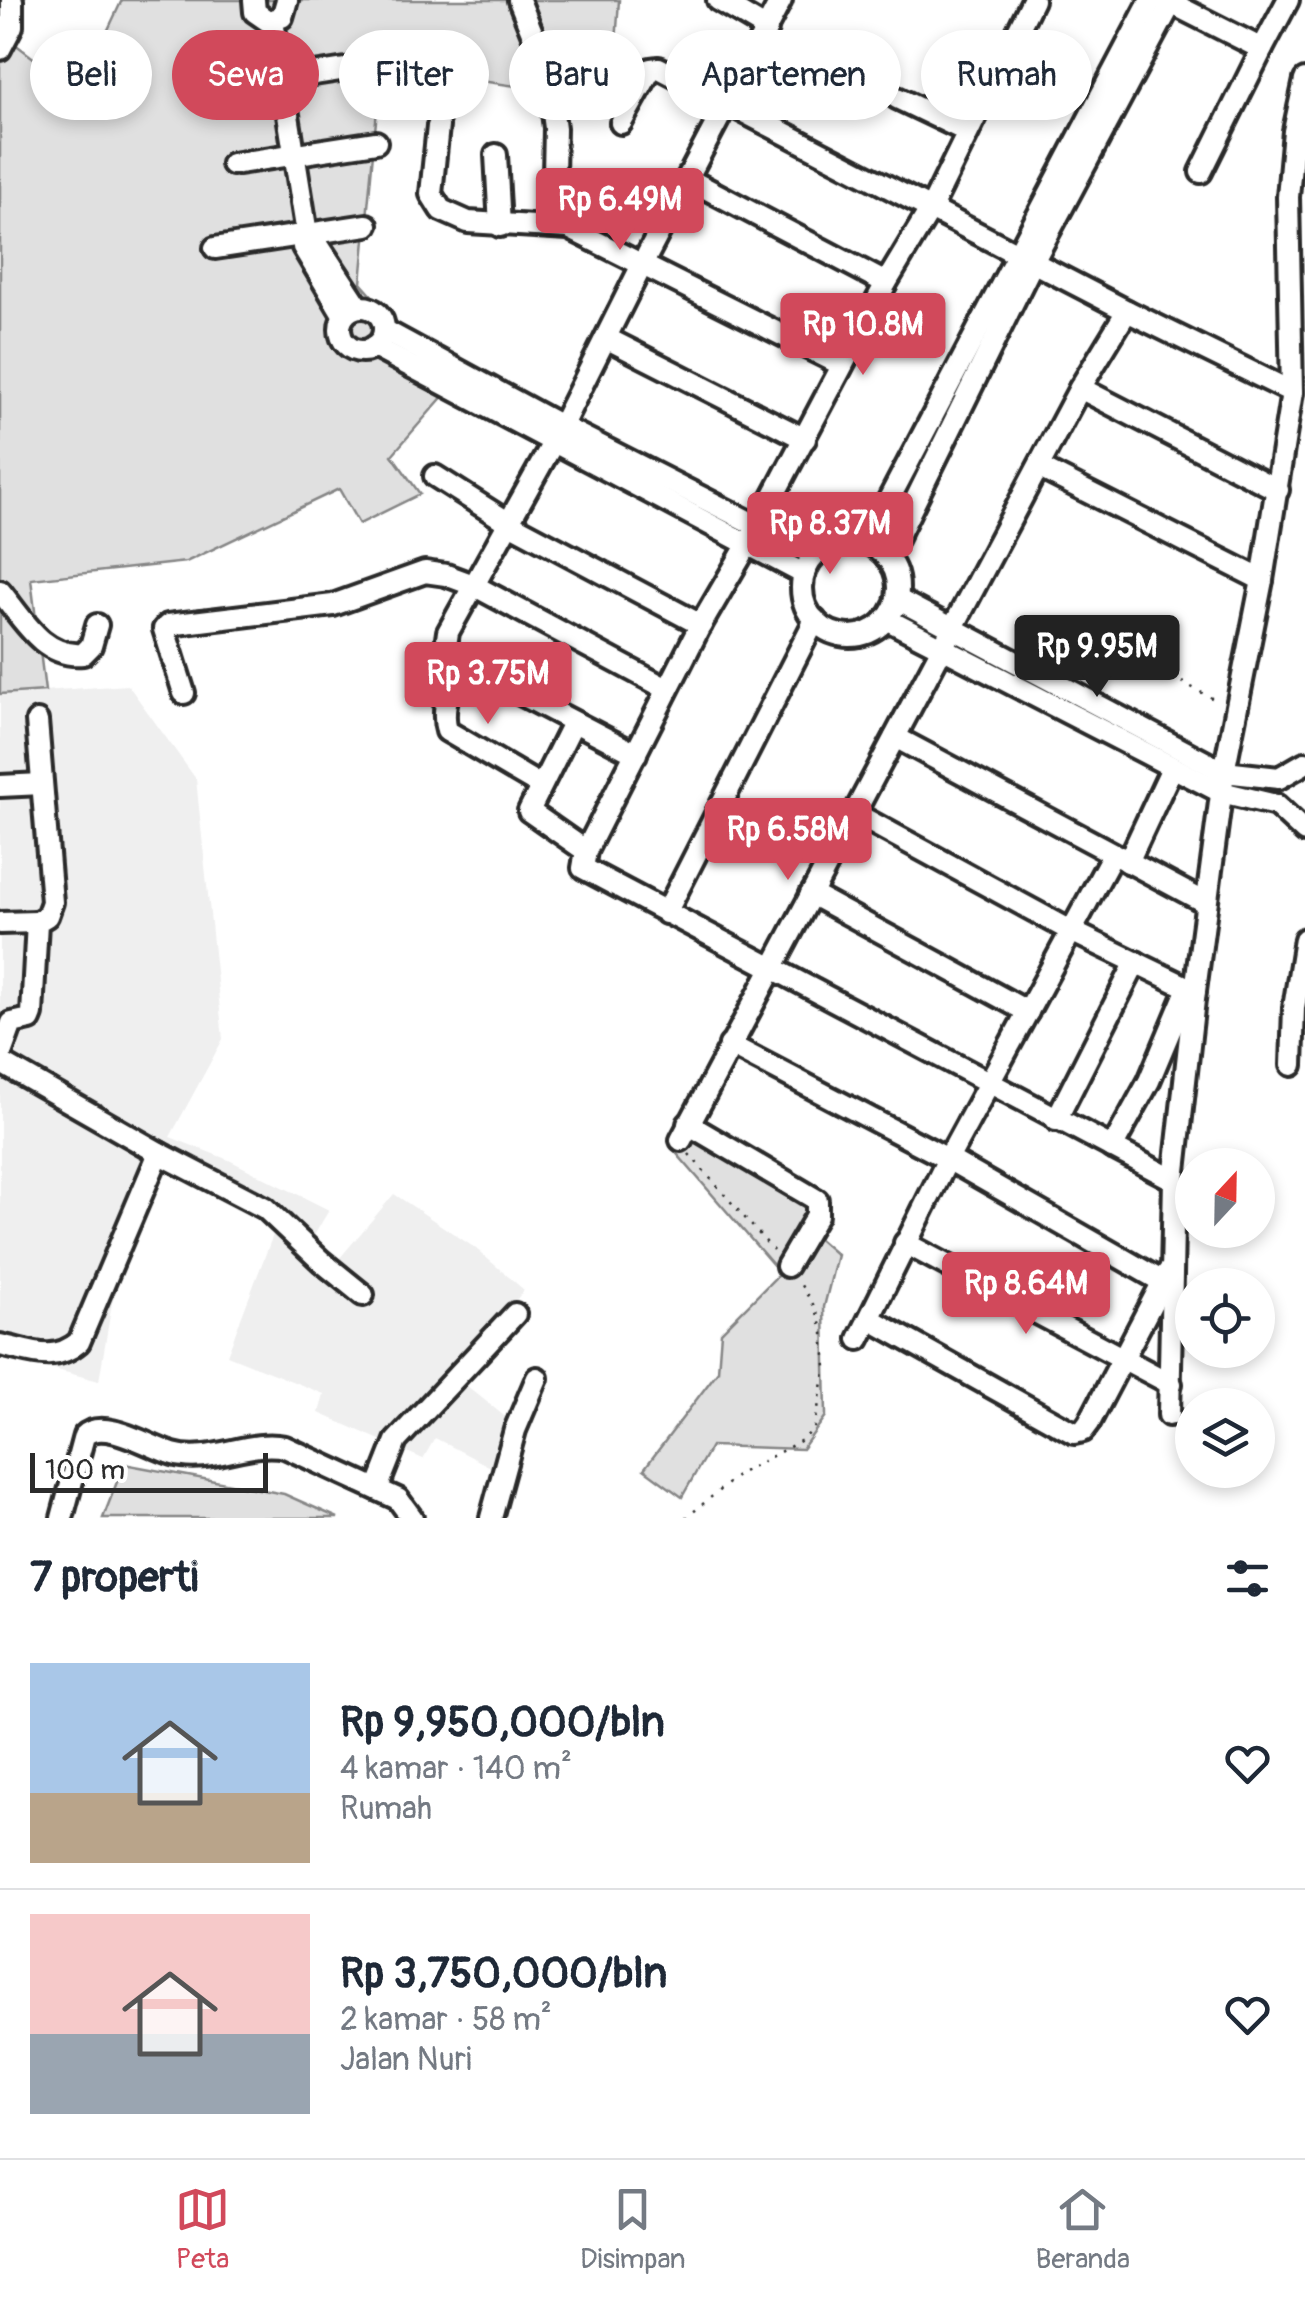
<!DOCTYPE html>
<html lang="id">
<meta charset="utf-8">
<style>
:root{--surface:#fff;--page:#f6f6f7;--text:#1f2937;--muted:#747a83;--line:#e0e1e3;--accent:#d1495b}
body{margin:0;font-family:Pangolin,sans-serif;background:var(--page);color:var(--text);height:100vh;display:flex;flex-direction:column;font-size:38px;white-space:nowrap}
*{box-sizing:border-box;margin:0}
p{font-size:32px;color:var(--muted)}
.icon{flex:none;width:55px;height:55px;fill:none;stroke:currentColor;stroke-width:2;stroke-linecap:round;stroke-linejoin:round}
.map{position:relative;height:1518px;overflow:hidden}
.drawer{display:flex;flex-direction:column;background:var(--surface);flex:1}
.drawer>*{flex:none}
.top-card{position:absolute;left:30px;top:30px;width:1245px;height:90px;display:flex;gap:20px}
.needle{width:65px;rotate:22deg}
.fabs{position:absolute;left:1175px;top:1148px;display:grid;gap:20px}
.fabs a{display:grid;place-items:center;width:100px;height:100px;border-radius:50%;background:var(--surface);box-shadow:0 5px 15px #0003;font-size:50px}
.scale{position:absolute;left:30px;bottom:25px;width:238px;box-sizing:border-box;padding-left:10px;border:5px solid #2b2b2b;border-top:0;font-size:28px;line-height:35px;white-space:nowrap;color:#2b2b2b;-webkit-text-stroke:8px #fff;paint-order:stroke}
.price{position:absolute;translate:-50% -85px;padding:0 22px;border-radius:10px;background:var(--accent);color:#fff;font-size:32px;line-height:65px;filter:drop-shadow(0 2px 5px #0008)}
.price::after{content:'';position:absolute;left:50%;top:60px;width:30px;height:22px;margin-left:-15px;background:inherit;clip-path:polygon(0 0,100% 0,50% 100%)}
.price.on{background:#222;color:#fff}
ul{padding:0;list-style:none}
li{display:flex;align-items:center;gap:30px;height:250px;padding:0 30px}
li+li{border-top:2px solid var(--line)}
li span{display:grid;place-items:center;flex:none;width:280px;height:200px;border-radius:0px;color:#555}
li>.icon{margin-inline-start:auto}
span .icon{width:120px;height:120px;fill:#fffc;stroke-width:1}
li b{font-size:42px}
h2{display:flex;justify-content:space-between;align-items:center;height:120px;padding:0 30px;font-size:42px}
.chip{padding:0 35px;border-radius:45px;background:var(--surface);box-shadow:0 5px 15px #0003;font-size:35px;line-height:90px}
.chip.on{background:var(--accent);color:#fff}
.menu{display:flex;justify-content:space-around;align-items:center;height:140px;border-top:2px solid var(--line);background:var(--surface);font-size:28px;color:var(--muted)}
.menu a{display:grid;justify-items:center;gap:5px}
.menu .on{color:var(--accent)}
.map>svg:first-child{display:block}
.built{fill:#efefef}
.green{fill:#e0e0e0;stroke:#868686;stroke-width:2.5}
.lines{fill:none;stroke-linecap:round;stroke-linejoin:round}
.minor-casing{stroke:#2b2b2b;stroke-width:28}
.path{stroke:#2b2b2b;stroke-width:2.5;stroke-dasharray:2.5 8;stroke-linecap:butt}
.minor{stroke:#fff;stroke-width:20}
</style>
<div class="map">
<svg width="1305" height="1518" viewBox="0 0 1305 1518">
<rect width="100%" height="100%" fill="#fff"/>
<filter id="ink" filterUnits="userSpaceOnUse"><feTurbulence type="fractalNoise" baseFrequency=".01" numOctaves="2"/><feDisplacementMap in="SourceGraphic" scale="20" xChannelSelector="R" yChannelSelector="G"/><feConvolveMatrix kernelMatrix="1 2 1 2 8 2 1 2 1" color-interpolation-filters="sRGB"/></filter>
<g filter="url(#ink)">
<path class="built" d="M 128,685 L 196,779 L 223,1039 L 170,1137 L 229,1160 L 329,1210 L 309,1244 L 339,1259 L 394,1194 L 475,1248 L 524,1290 L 456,1377 L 514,1424 L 506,1475 L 435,1438 L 423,1459 L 319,1413 L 324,1394 L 227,1355 L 281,1214 L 162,1161 L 112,1303 L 99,1381 L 0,1355 L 0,694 Z"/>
<g class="green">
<path d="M 122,0 L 619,0 L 612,100 L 467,79 L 379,88 L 361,283 L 452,386 L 392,455 L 420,494 L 359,524 L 339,489 L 186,562 L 31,579 L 45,691 L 0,694 L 0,28 L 2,34 L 40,63 L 84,81 Z"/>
<path d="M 707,1129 L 819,1197 L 807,1229 L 837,1255 L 824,1307 L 826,1416 L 802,1449 L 711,1446 L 682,1497 L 644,1469 L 718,1371 L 721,1332 L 780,1273 L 672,1148 Z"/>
<path d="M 124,1464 L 284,1494 L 338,1518 L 103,1518 Z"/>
</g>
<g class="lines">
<g class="minor-casing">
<g id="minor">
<path d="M 254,0 L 255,12 L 268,21 L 282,17 L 287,0"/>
<path d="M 519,0 L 537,45 L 551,98 L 555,128 L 554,175 L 569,228"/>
<path d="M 718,0 L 767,29"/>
<path d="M 1033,0 L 931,208 L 886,283 L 748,544 L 699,628 L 586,851 L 583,868 L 1174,1180"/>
<path d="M 1165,0 L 1262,49 L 1201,172"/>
<path d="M 273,21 L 307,234 L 303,247 L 344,316"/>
<path d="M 0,49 L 12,26 L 12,0"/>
<path d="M 1262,49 L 1288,0"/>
<path d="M 282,79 L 365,66"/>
<path d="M 897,98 L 966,131"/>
<path d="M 621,123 L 651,69 L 659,68 L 1127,311 L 1292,392"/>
<path d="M 438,126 L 431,194 L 441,210 L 468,222 L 569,228 L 842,365"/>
<path d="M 496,155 L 500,226"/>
<path d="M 232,164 L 376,142"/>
<path d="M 688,179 L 886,283"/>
<path d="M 307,234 L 315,240 L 359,307"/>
<path d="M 215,248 L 367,225"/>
<circle cx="362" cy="329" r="22"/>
<path d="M 384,330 L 561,426 L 815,555"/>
<path d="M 606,338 L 805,439"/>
<path d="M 374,347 L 804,574"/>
<path d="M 1080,388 L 1278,490"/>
<path d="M 1040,468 L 1262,580"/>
<path d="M 435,476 L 509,523 L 701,625"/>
<circle cx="850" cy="588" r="48"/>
<path d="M 866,543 L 1151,0"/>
<path d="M 887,558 L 1033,262 L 1173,0"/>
<path d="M 0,591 C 23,619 43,658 83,654 L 91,646 L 97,625"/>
<path d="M 897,599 L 1224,772 L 1279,778 L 1305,763"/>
<path d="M 886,619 L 1221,792 L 1276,805 L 1305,832"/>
<path d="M 457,661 C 452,682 440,709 447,731 L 539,785"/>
<path d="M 184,693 L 164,629 L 168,625 L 333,605 L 425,572 L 446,575 L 473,585 L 667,689"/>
<path d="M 573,723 L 529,811 L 586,851"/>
<path d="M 895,737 L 1206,903"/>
<path d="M 636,754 L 457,661 L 446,646 L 448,632 L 554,441 L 643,263 L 781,0"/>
<path d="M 0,786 L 42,784"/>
<path d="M 854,813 L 1071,931 L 1195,991"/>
<path d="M 1128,862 L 1172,768"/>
<path d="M 811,894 L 1028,1012"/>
<path d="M 666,913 L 815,620"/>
<path d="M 0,923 L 37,922"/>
<path d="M 730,1045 L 948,1159 L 1163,1282"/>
<path d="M 0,1056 L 12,1023 L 30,1019 L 32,1014 L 37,922 L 47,916 L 52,902 L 37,721"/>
<path d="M 0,1062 L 159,1153 L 265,1208 L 321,1261 L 363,1295"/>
<path d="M 1292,1065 L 1294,1008 L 1305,939"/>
<path d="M 1056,1120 L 1136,962"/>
<path d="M 688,1124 L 817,1200 L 817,1215 L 787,1266"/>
<path d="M 681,1140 L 1080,388 L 1127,311"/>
<path d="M 1112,1148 L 1149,1081 L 1188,988"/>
<path d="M 905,1243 L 1171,1384"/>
<path d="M 870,1319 L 1074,1433 L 1083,1431 L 1089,1423 L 1168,1272"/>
<path d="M 859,1339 L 948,1159 L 1113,854"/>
<path d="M 0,1345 C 30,1351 53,1364 79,1342 L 159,1153"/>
<path d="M 1169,1415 L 1174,1180 L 1195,991 L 1224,772 L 1262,580 L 1292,392 L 1288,197 L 1294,131 L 1305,80"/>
<path d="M 377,1489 L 396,1441 L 515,1314"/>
<path d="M 62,1518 L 84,1436 C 103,1417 149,1447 173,1454 C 211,1465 248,1439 285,1447 L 398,1499 L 412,1518"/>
<path d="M 491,1518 L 515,1430 L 537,1378"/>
</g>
</g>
<g class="path">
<path d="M 1182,682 L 1217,701"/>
<path d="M 689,1154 L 773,1250"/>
<path d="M 686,1518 L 739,1474 L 802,1440 L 814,1429 L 826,1367 L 823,1333 L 816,1309 L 797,1279"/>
</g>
<use href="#minor" class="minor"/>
</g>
</g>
</svg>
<div class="fabs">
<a><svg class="needle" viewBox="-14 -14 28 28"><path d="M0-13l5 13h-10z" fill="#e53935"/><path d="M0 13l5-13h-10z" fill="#747a83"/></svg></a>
<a><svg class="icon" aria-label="locate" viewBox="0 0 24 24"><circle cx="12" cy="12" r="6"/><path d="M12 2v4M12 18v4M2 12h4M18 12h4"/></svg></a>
<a><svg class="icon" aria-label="layers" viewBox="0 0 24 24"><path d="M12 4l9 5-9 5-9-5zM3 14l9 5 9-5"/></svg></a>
</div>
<div class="scale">100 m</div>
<b class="price" style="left:620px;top:253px">Rp 6.49M</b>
<b class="price" style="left:863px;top:378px">Rp 10.8M</b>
<b class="price" style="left:830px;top:577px">Rp 8.37M</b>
<b class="price on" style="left:1097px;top:700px">Rp 9.95M</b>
<b class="price" style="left:488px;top:727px">Rp 3.75M</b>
<b class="price" style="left:788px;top:883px">Rp 6.58M</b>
<b class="price" style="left:1026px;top:1337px">Rp 8.64M</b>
<div class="top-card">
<a class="chip">Beli</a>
<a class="chip on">Sewa</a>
<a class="chip">Filter</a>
<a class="chip">Baru</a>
<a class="chip">Apartemen</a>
<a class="chip">Rumah</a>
</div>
</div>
<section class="drawer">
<h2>7 properti<svg class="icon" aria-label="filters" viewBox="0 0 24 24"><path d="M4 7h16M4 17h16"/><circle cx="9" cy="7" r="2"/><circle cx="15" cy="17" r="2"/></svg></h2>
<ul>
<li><span style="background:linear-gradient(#a9c7e8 65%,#b9a48a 0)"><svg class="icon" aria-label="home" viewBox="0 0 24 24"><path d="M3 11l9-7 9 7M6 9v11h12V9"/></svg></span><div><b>Rp 9,950,000/bln</b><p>4 kamar · 140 m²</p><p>Rumah</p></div><svg class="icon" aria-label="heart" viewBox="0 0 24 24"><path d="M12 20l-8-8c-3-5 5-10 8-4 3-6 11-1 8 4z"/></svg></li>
<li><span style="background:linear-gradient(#f6c9c9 60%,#9aa5b1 0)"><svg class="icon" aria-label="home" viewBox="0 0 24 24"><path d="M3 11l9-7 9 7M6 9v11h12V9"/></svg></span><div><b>Rp 3,750,000/bln</b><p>2 kamar · 58 m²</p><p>Jalan Nuri</p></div><svg class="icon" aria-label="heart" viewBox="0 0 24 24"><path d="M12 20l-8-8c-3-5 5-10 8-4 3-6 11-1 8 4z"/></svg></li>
</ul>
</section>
<nav class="menu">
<a class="on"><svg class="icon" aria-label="map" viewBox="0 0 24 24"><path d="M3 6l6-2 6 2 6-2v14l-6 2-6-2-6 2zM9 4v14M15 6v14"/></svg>Peta</a>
<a><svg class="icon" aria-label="saved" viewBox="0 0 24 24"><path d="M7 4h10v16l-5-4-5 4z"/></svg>Disimpan</a>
<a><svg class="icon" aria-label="home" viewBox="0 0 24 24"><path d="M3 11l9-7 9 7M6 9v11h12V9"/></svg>Beranda</a>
</nav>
